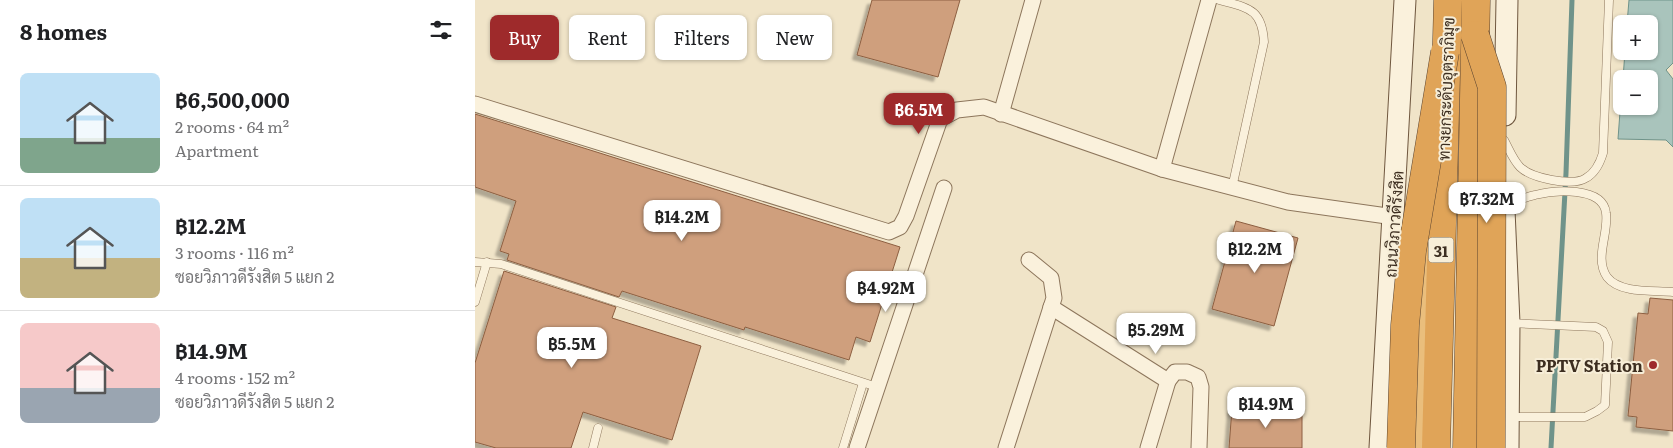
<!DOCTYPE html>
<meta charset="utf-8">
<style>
:root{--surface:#fff;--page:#f6f6f6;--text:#202124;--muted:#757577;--line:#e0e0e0;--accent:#9e2a2b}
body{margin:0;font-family:Literata,Sarabun,serif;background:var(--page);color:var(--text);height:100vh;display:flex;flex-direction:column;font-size:19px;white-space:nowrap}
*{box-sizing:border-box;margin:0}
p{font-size:16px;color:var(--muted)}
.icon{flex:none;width:28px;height:28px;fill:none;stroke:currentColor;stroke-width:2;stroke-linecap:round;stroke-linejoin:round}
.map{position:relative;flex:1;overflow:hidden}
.sheet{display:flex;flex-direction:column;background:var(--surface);width:475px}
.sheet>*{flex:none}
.banner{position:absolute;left:15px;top:15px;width:475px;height:45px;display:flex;gap:10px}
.buttons{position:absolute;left:1138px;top:15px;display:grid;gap:10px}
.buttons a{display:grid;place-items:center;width:45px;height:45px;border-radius:8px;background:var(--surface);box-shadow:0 1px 4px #0004;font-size:25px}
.price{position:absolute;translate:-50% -42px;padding:0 11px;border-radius:10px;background:#fff;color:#222;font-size:16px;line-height:32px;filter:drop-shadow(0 1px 2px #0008)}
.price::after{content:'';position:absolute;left:50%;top:30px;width:15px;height:11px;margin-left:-8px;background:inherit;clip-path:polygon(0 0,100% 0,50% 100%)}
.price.active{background:var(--accent);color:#fff}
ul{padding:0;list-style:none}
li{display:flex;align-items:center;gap:15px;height:125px;padding:0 20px}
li+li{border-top:1px solid var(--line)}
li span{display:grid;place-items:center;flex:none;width:140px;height:100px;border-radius:8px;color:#555}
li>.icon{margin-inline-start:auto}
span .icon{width:60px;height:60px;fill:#fffc;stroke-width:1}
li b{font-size:21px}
h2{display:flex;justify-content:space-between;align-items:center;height:60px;padding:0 20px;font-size:21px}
.chip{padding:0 18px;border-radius:8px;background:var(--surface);box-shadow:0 1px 4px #0004;font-size:18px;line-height:45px}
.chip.active{background:var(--accent);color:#fff}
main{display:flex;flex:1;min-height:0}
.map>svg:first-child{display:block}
.water{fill:#a9c4bc;stroke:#6f938a}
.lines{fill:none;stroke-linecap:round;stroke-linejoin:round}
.stream{stroke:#6f938a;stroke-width:5}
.building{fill:#cf9f7d;stroke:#8d5f41;filter:url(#shadow)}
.service-casing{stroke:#8d765c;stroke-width:9}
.minor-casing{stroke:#8d765c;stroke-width:17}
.secondary-casing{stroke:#6f573f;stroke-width:23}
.trunk-casing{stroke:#5b4430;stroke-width:27}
.motorway-casing{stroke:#5b4430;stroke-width:29}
.service{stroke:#faf1dc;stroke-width:8}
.minor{stroke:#faf1dc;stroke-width:15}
.secondary{stroke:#faf1dc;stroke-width:21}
.trunk{stroke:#eabe7c;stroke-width:25}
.motorway{stroke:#e0a458;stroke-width:28}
.motorway-bridge-casing{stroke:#5b4430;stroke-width:29;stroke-linecap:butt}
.motorway-bridge{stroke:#e0a458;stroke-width:28}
.poi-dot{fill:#9e2a2b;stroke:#f7eed8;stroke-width:2}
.labels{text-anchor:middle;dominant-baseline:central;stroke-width:4;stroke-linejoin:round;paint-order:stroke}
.shield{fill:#f7eed8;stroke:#756857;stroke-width:1}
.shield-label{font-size:15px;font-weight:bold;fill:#3d2e20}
.street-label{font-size:16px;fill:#3d2e20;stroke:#f7eed8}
.poi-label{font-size:16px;font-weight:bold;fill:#3d2e20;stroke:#f7eed8;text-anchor:end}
</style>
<main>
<section class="sheet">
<h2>8 homes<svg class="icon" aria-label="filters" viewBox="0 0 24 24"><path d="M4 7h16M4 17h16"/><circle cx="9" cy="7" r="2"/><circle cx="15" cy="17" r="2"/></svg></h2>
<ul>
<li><span style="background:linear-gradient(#bfe0f5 65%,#7fa58c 0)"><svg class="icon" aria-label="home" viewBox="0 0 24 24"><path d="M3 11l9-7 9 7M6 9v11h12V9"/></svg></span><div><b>฿6,500,000</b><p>2 rooms · 64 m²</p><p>Apartment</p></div></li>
<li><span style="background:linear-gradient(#bfe0f5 60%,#c2b280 0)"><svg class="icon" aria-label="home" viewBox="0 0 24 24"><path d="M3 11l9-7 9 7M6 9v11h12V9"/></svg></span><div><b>฿12.2M</b><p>3 rooms · 116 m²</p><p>ซอยวิภาวดีรังสิต 5 แยก 2</p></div></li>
<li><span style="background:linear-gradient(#f6c9c9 65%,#9aa5b1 0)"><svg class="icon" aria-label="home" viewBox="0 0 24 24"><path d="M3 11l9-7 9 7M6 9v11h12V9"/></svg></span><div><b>฿14.9M</b><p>4 rooms · 152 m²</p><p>ซอยวิภาวดีรังสิต 5 แยก 2</p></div></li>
</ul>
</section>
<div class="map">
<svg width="1198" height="448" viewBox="0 0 1198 448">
<defs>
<filter id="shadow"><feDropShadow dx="-4.5" dy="4.5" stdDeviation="1" flood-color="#0004"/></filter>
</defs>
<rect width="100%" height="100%" fill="#f0e4c8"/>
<path class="water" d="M 1154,0 L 1198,0 L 1198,63 L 1191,70 L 1198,79 L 1198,147 L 1191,140 L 1143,139 L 1146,98 L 1146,106 L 1174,106 L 1174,79 L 1148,79 L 1150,51 L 1174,51 L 1174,24 L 1152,24 Z"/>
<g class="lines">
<path class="stream" d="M 1076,448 L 1091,173 L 1097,0"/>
</g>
<g class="building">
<path d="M 397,0 L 485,0 L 463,77 L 382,55 Z"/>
<path d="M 0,114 L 425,247 L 395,342 L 381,337 L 374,360 L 270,327 L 269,330 L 147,291 L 144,297 L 32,260 L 34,254 L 25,251 L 41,201 L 0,187 Z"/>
<path d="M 761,221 L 823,238 L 799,326 L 737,309 Z"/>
<path d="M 29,271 L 141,307 L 137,318 L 226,346 L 197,440 L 108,412 L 96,448 L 21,448 L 0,442 L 0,363 Z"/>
<path d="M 1175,298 L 1198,300 L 1198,431 L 1161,427 L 1162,417 L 1153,416 L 1163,313 L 1173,314 Z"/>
<path d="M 757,408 L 827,410 L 827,448 L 754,448 Z"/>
</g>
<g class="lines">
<g class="service-casing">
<g id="service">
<path d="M 744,0 C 773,8 787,8 789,42 L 757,188"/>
<path d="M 1029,140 C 1034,149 1038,160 1045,167 C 1056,178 1097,187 1111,178 C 1120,173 1125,163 1128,153 L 1134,0"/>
<path d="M 1029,210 C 1038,203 1049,197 1060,195 C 1079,190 1128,186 1131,213 C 1134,234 1119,258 1132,277 C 1145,294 1179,290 1198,292"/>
<path d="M 0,262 L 26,264 L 402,387"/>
<path d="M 0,302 L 12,262"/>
<path d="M 1034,323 L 1121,327 L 1128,331 L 1133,342 L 1130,405 L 1122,411 L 1110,417 L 1035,417"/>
<path d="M 118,448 L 123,428"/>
<path d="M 368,448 L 388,383"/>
</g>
</g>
<g class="minor-casing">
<g id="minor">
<path d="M 0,104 L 414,232 L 425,227 L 431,216 L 465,119 L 482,110 L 509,107 L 687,169 L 813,202 L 919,217"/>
<path d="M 526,114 L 558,0"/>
<path d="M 687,169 L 734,0"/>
<path d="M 576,307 L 693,381 L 673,448"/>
<path d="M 693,381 L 700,372 L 712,372 L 723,377 L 726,387 L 724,448"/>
<path d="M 382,448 L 469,188"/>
<path d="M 531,448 L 579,298 L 576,278 L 554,260"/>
</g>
</g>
<g class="secondary-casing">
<g id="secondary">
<path d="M 1030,115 L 1032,0"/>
<path d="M 1029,210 L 1034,323 L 1033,448"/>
<path d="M 905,448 L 930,0"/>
</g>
</g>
<g class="trunk-casing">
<path id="trunk" d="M 945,448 L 954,206"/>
</g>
<g class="motorway-casing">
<g id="motorway">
<path d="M 961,448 L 973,0"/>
<path d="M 992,448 L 1001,0"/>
</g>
</g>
<use href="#service" class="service"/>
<use href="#minor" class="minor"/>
<use href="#secondary" class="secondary"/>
<use href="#trunk" class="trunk"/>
<use href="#motorway" class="motorway"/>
<g class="motorway-bridge-casing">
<g id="motorway-bridge">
<path d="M 1000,35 L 1017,87 L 1016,448"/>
<path d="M 926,448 L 930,325 L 937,251 L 970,52"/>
</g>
</g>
<use href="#motorway-bridge" class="motorway-bridge"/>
</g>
<circle class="poi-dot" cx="1178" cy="365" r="5"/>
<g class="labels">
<rect class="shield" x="953.5" y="237.5" width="25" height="25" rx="4"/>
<g class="shield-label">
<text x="966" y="250">31</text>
</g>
<g class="street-label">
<text transform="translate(970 89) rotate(-88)">ทางยกระดับอุตราภิมุข</text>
<text transform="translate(918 224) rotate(-86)">ถนนวิภาวดีรังสิต</text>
</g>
<g class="poi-label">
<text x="1168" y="365">PPTV Station</text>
</g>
</g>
</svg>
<div class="buttons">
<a>+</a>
<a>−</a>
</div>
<b class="price active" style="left:444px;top:135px">฿6.5M</b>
<b class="price" style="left:1012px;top:224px">฿7.32M</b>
<b class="price" style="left:207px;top:242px">฿14.2M</b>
<b class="price" style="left:780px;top:274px">฿12.2M</b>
<b class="price" style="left:411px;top:313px">฿4.92M</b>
<b class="price" style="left:681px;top:355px">฿5.29M</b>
<b class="price" style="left:97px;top:369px">฿5.5M</b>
<b class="price" style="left:791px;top:429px">฿14.9M</b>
<div class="banner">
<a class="chip active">Buy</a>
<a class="chip">Rent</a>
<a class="chip">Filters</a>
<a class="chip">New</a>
</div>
</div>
</main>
